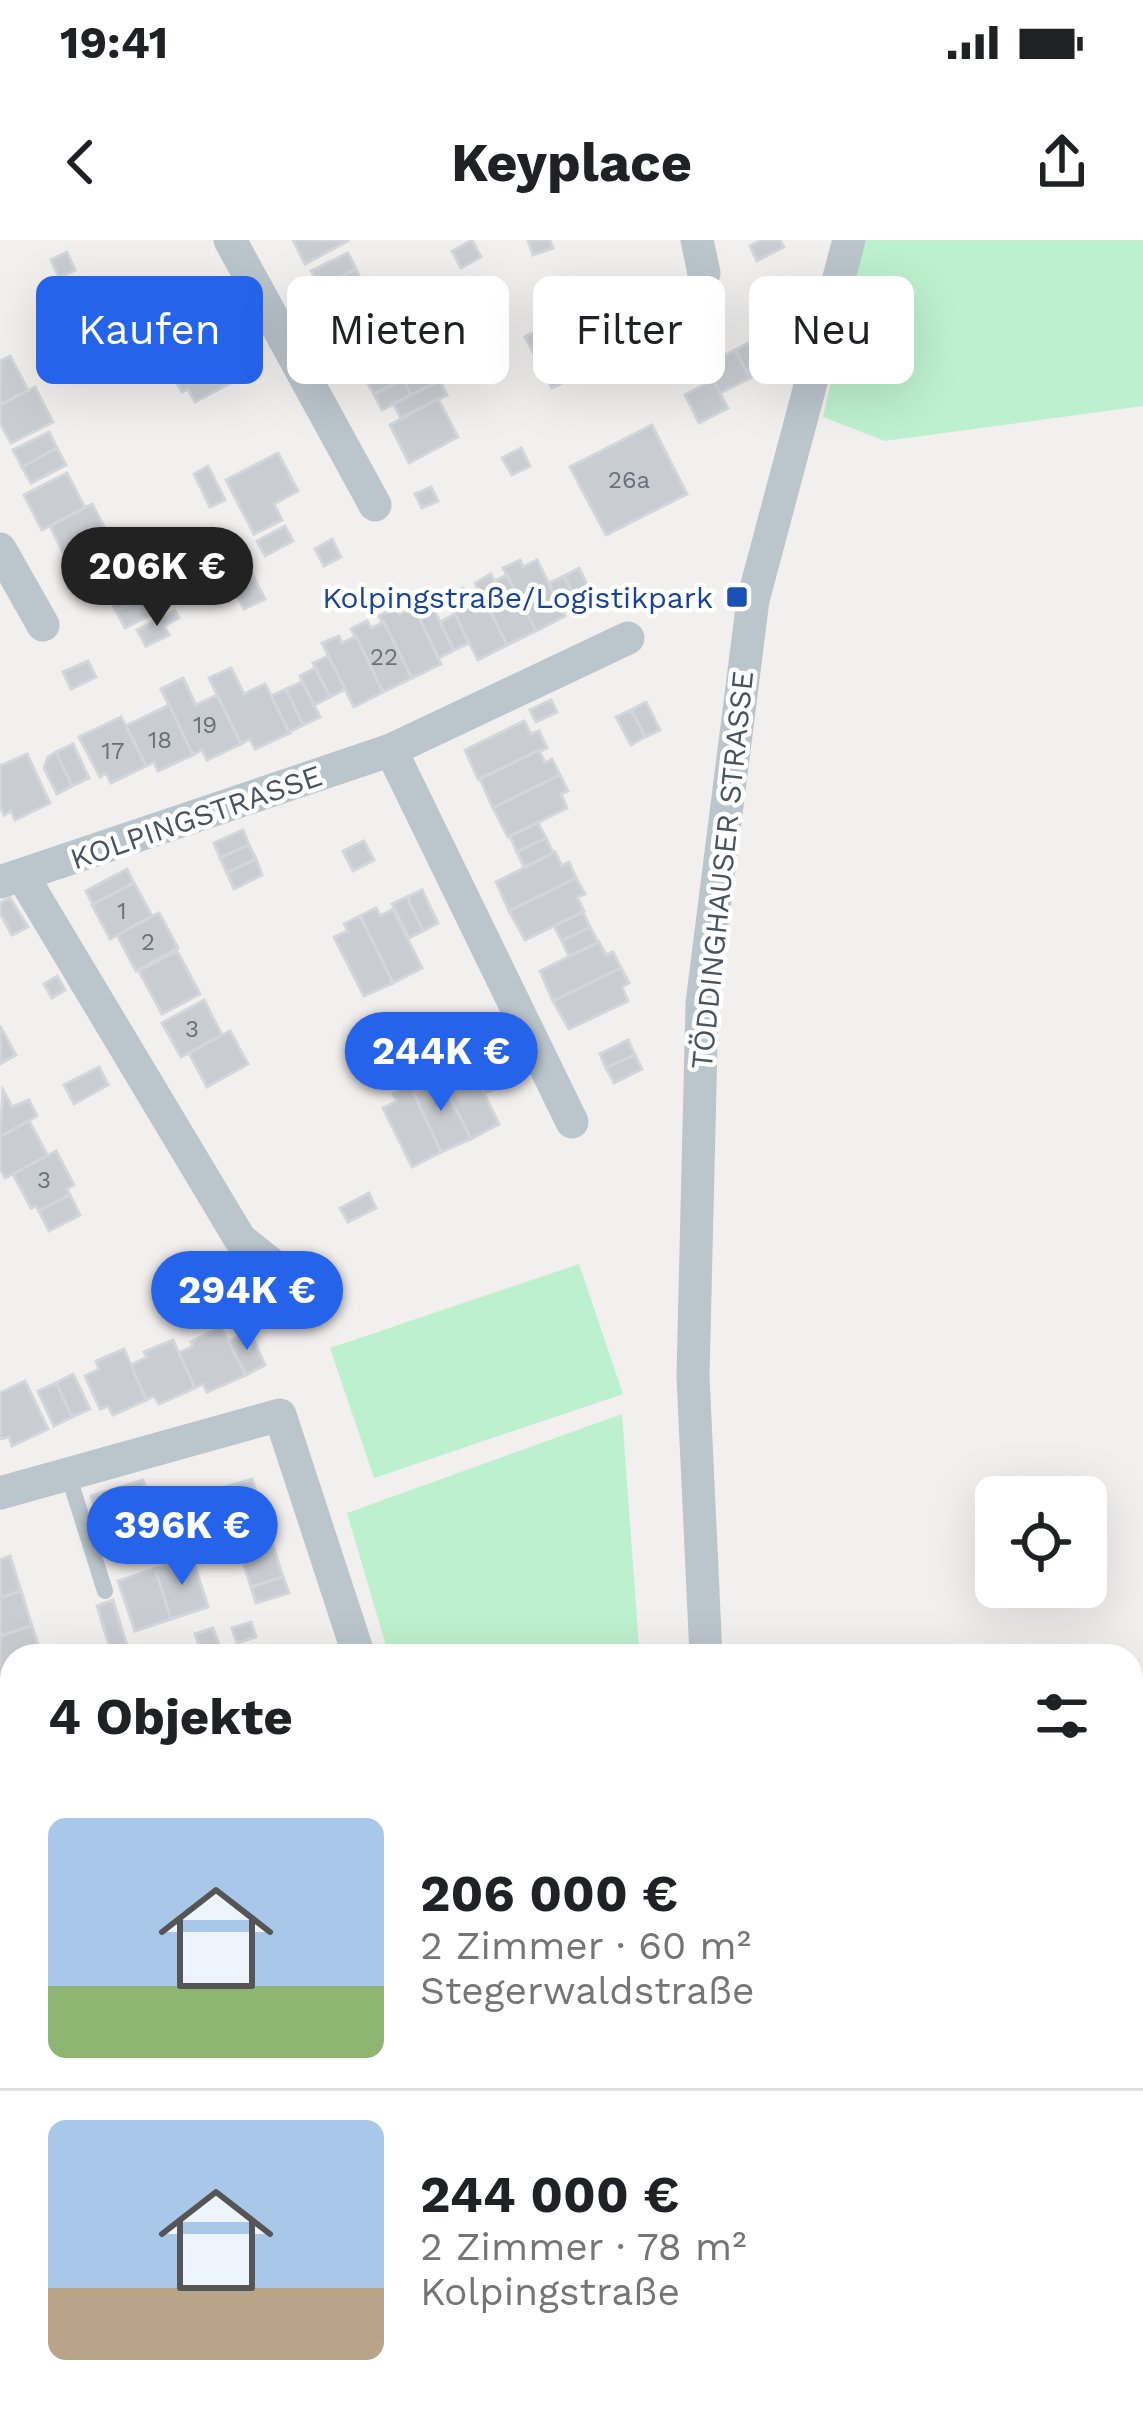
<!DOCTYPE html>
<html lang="de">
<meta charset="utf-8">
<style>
:root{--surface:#fff;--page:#f6f6f6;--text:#202124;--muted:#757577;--line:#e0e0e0;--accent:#2563eb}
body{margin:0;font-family:"Work Sans",sans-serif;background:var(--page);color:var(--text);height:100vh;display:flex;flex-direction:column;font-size:45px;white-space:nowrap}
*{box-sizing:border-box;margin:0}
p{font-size:39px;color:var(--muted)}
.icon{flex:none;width:66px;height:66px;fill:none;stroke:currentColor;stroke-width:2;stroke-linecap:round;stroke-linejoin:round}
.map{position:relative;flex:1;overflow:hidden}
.panel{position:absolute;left:0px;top:1404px;width:1143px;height:768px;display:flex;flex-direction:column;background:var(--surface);border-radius:36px 36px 0 0;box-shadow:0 12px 48px #0002}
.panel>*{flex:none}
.guide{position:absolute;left:36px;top:36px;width:1071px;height:108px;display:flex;gap:24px}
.buttons{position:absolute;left:975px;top:1236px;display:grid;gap:24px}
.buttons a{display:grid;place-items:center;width:132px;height:132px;border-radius:18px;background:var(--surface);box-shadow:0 12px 48px #0002;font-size:60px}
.price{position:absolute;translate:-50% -102px;padding:0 27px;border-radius:42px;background:var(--accent);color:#fff;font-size:39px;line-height:78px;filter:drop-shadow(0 3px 6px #0008)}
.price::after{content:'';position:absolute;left:50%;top:72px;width:36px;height:27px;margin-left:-18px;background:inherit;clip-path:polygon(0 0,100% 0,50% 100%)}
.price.on{background:#222;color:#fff}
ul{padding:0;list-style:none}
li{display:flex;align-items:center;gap:36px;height:300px;padding:0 48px}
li+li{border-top:3px solid var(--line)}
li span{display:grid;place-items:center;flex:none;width:336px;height:240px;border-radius:18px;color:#555}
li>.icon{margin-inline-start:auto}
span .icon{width:144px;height:144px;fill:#fffc;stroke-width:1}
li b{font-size:51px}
h2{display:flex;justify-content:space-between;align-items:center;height:144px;padding:0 48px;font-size:51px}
.chip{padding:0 42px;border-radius:18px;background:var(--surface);box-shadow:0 12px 48px #0002;font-size:42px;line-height:108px}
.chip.on{background:var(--accent);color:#fff}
.status{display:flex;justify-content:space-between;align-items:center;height:84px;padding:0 60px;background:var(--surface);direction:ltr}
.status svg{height:33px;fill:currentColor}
header{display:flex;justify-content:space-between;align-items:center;height:156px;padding:0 48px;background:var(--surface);font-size:54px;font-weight:700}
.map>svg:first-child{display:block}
.green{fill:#bdf0ce}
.building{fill:#c9cdd2;stroke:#d3d6db;stroke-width:3}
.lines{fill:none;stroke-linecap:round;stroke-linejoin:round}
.lane{stroke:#bbc5cc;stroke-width:16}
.street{stroke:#bbc5cc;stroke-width:33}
.transit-dot{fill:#1a4fb4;stroke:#fff;stroke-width:4.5}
.labels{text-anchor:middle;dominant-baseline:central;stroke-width:9;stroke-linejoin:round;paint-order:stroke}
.number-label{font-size:24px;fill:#68727a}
.transit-label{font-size:30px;fill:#164399;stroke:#fff;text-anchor:end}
.street-label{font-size:30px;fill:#47545d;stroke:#fff}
</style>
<div class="status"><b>19:41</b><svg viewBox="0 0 49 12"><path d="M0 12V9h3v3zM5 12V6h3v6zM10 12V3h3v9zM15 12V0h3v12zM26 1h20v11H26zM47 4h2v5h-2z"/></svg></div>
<header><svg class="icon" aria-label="back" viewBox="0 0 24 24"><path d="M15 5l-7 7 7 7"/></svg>Keyplace<svg class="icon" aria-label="share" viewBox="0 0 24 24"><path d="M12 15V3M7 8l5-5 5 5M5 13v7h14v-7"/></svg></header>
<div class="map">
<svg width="1143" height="2172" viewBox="0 0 1143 2172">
<rect width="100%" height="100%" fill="#f2efef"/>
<g class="green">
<path d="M 864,0 L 1143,0 L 1143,166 L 885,201 L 823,177 Z"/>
<path d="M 579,1024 L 623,1154 L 374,1238 L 330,1108 Z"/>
<path d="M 622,1174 L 639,1407 L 615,1416 L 389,1416 L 347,1273 Z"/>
</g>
<g class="building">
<path d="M 293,0 L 347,0 L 348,1 L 305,24 Z"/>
<path d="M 472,0 L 481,17 L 461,28 L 452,11 Z"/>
<path d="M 528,0 L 550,0 L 553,8 L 533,15 Z"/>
<path d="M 762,0 L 780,0 L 784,7 L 757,21 L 750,6 Z"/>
<path d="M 67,12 L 75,30 L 59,38 L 51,20 Z"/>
<path d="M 348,13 L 356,29 L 320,48 L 311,31 Z"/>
<path d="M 356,29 L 364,46 L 329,64 L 320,48 Z"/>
<path d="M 615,51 L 641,103 L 611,118 L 585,67 Z"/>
<path d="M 365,56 L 383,92 L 341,114 L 322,79 Z"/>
<path d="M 201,62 L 229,117 L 178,145 L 149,89 Z"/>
<path d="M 585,67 L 611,118 L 582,133 L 555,82 Z"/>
<path d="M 555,82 L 582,133 L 552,148 L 525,97 Z"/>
<path d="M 391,88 L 409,123 L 397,129 L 403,140 L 374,154 L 348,110 Z"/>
<path d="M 764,95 L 779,123 L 750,138 L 735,110 Z"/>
<path d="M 735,110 L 750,138 L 720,153 L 706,125 Z"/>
<path d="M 10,116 L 28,150 L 0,165 L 0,121 Z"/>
<path d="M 229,117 L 240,138 L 195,162 L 188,149 L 182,152 L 178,145 Z"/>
<path d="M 432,124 L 441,139 L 411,155 L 403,140 Z"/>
<path d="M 403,140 L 411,155 L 382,170 L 374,154 Z"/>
<path d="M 713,140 L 728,168 L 699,183 L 685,155 Z"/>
<path d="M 440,141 L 447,155 L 401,178 L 393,164 Z"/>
<path d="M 35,147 L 53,182 L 11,203 L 0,183 L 0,165 Z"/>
<path d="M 438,159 L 458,197 L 409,223 L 390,185 Z"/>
<path d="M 652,185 L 687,254 L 606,295 L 570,227 Z"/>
<path d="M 49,192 L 57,208 L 22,227 L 13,210 Z"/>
<path d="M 57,208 L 66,225 L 31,243 L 22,227 Z"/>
<path d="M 521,208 L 530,226 L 512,235 L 502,218 Z"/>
<path d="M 278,213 L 298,251 L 274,264 L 282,280 L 254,294 L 226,240 Z"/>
<path d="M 208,226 L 225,260 L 210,267 L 194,234 Z"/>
<path d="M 67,233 L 85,268 L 42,290 L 24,255 Z"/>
<path d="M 431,247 L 438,261 L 422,268 L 415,254 Z"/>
<path d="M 92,264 L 110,298 L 67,321 L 50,286 Z"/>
<path d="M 285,286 L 293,301 L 265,316 L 257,301 Z"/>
<path d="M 118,295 L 136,330 L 93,352 L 75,317 Z"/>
<path d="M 332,299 L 341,317 L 324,326 L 315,309 Z"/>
<path d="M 520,320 L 523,327 L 537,320 L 565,376 L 536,391 L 503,328 Z"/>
<path d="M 579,328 L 593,357 L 578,364 L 564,336 Z"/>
<path d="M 252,334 L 265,359 L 244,369 L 232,344 Z"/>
<path d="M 491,334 L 494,341 L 507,335 L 536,391 L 507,405 L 475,343 Z"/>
<path d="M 564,336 L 578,364 L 563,372 L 549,343 Z"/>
<path d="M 138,339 L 147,356 L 116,371 L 108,355 Z"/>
<path d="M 463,348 L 467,355 L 479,349 L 507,405 L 478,420 L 446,357 Z"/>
<path d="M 147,356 L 155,372 L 125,388 L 116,371 Z"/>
<path d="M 430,362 L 454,410 L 439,418 L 414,369 Z"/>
<path d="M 396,367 L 399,374 L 414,367 L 441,424 L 412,438 L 379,376 Z"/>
<path d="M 175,371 L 179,378 L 164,386 L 169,395 L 146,406 L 137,390 Z"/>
<path d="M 455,374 L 469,403 L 454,410 L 440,382 Z"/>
<path d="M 367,381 L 371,388 L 384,382 L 412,438 L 383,452 L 351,389 Z"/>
<path d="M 339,396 L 342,403 L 356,396 L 383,452 L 354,467 L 322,403 Z"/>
<path d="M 328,416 L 345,449 L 330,457 L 313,423 Z"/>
<path d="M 88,421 L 96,437 L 71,449 L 63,432 Z"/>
<path d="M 231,428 L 244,454 L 265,444 L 290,493 L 255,509 L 250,499 L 241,504 L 209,438 Z"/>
<path d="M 315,428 L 330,457 L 314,465 L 300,436 Z"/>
<path d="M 183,438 L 196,465 L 217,455 L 241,504 L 207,520 L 202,510 L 193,515 L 161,449 Z"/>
<path d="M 302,442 L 320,477 L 303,485 L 286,449 Z"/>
<path d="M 286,449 L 303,485 L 289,492 L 271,456 Z"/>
<path d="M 551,460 L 557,472 L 536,482 L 530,470 Z"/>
<path d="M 646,462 L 660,490 L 645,497 L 631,470 Z"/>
<path d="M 169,465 L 193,515 L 158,531 L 154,522 L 146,526 L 126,486 Z"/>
<path d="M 631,470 L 645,497 L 631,505 L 616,477 Z"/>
<path d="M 121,477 L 146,526 L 111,543 L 106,533 L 100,537 L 79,497 Z"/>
<path d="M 524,481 L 531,494 L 539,491 L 547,508 L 478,539 L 465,510 Z"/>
<path d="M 73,504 L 89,538 L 72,546 L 56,512 Z"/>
<path d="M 539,510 L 545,523 L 552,519 L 560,535 L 493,568 L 480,539 Z"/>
<path d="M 56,512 L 72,546 L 57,554 L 44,528 L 48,517 Z"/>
<path d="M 27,514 L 50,563 L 15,580 L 11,571 L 4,575 L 0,566 L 0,526 Z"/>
<path d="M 560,535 L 568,551 L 561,554 L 567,568 L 508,597 L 493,568 Z"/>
<path d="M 538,583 L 546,598 L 517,612 L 510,596 Z"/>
<path d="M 243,590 L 249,605 L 220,618 L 214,603 Z"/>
<path d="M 546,598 L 553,613 L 524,627 L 517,612 Z"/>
<path d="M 364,601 L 374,620 L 353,631 L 343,611 Z"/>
<path d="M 249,605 L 256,619 L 227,633 L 220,618 Z"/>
<path d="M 555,612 L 562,626 L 569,622 L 576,638 L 509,671 L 496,642 Z"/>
<path d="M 256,619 L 262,635 L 234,649 L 227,633 Z"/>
<path d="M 127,629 L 134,643 L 93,665 L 86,651 Z"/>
<path d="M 576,638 L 585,654 L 577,657 L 584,671 L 525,700 L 509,671 Z"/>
<path d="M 134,643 L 152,676 L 110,699 L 92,665 Z"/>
<path d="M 422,650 L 438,683 L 423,691 L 407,657 Z"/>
<path d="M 407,657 L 423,691 L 409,698 L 392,664 Z"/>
<path d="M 10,658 L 28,687 L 12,695 L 0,673 L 0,663 Z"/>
<path d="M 376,668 L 380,676 L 393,669 L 422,728 L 393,743 L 360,676 Z"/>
<path d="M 583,672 L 590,687 L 562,701 L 554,686 Z"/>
<path d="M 159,673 L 178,708 L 136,731 L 117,695 Z"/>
<path d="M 360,676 L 393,743 L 364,756 L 334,697 L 348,691 L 344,684 Z"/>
<path d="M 590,687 L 598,702 L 569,716 L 562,701 Z"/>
<path d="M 599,702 L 606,715 L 613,712 L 621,728 L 553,761 L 540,731 Z"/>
<path d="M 177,711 L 200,754 L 162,774 L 139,731 Z"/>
<path d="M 621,728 L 629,743 L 622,747 L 628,761 L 569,789 L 553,761 Z"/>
<path d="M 57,736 L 65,750 L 52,758 L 44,744 Z"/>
<path d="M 204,760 L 222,795 L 181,817 L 162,783 Z"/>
<path d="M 0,786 L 16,815 L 0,824 Z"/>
<path d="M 230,791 L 248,824 L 207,847 L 189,813 Z"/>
<path d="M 628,800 L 635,815 L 606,828 L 600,814 Z"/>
<path d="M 501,811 L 515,840 L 500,847 L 487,818 Z"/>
<path d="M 635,815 L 642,829 L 614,843 L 606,828 Z"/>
<path d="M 487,818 L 500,847 L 485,853 L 471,825 Z"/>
<path d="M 453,824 L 457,831 L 470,825 L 499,884 L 471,899 L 437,832 Z"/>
<path d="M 99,827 L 108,845 L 74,864 L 64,845 Z"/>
<path d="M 437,832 L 471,899 L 441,912 L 412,853 L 425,847 L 422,840 Z"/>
<path d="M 410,845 L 441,912 L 412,927 L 383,868 L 397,861 L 393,854 Z"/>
<path d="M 3,850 L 12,867 L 29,860 L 37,876 L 0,897 Z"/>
<path d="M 29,881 L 48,916 L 5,938 L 0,929 L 0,897 Z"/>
<path d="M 56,911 L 74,945 L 67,949 L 70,955 L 39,971 L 36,966 L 31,968 L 13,934 Z"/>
<path d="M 369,953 L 376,968 L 348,982 L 340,968 Z"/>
<path d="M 70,955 L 80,975 L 49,991 L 39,971 Z"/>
<path d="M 221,1087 L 246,1135 L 207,1152 L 203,1144 L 195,1148 L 179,1113 L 193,1106 L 191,1102 Z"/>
<path d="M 250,1092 L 265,1125 L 246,1135 L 228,1101 Z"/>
<path d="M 173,1100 L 195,1148 L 159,1164 L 154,1156 L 146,1160 L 131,1125 L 147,1117 L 144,1112 Z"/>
<path d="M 124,1109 L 146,1160 L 113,1175 L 108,1166 L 100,1169 L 85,1136 L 99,1129 L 96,1121 Z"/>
<path d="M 73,1134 L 90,1169 L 72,1177 L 56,1143 Z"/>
<path d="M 25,1141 L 48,1189 L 12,1206 L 9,1197 L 0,1199 L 0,1153 Z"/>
<path d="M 56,1143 L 72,1177 L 54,1186 L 38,1151 Z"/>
<path d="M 252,1239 L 283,1337 L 251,1347 L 219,1249 Z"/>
<path d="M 143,1240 L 160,1292 L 108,1308 L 91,1256 Z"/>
<path d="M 182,1285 L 187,1301 L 134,1318 L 130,1301 Z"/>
<path d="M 10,1316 L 21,1351 L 0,1358 L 0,1320 Z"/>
<path d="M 192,1317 L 208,1367 L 171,1379 L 155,1329 Z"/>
<path d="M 155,1329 L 171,1379 L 135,1391 L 118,1341 Z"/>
<path d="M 283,1337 L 289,1353 L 256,1363 L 251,1347 Z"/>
<path d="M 21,1351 L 32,1386 L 0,1396 L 0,1358 Z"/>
<path d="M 113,1360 L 128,1410 L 112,1415 L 97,1366 Z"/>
<path d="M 251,1382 L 256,1397 L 237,1403 L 232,1388 Z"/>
<path d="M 32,1386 L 42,1416 L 12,1416 L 12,1431 L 0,1434 L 0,1396 Z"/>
<path d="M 213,1388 L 221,1410 L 203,1416 L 195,1394 Z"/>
<path d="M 12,1528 L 12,1583 L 0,1586 L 0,1532 Z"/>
<path d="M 12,1662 L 12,1719 L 0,1723 L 0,1666 Z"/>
<path d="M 12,1759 L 12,1823 L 0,1786 L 0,1763 Z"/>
<path d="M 4,1874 L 12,1900 L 12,1966 L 8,1967 L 0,1941 L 0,1876 Z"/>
<path d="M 12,2027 L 12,2105 L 0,2109 L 0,2078 L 8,2075 L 0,2049 L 0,2031 Z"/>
<path d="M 12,2144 L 12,2160 L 64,2160 L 66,2167 L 49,2172 L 0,2172 L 0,2148 Z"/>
<path d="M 90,2160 L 93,2172 L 65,2172 L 64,2167 Z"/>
<path d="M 284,2160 L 288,2172 L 246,2172 Z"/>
<path d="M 298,2160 L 395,2160 L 398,2169 L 288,2172 L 285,2164 Z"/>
<path d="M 436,2160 L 470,2160 L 474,2172 L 439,2172 Z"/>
<path d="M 514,2160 L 550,2160 L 552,2165 L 518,2172 Z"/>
</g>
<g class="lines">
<g class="lane">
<path d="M 68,1234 L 105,1351"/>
<path d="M 0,1829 L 4,1839"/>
</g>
<g class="street">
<path d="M 230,0 L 375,265"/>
<path d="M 697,0 L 704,33"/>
<path d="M 0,309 L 43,385"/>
<path d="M 391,510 L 572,882"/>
<path d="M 22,635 L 240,999 L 295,1043"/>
<path d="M 0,642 L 391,510 L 628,398"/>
<path d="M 0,1253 L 280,1175 L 359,1416"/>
<path d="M 706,1416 L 693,1136 L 702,763 L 753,360 L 849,0"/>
<path d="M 0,1619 L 12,1615"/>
<path d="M 0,1984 L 12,2002"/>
<path d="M 115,2160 L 119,2172"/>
<path d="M 420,2160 L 426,2172"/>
<path d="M 650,2160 L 655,2172"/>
<path d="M 907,2160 L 919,2172"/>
<path d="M 826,2172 L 871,2160"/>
</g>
</g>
<rect class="transit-dot" x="725" y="345" width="24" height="24" rx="6"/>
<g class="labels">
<g class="number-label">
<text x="629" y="240">26a</text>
<text x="384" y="417">22</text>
<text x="205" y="485">19</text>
<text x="160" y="500">18</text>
<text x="113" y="511">17</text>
<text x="122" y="671">1</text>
<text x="148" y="702">2</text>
<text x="192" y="789">3</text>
<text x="44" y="940">3</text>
</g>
<g class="transit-label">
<text x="713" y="357">Kolpingstraße/Logistikpark</text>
</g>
<g class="street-label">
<text transform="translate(196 577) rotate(-19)">KOLPINGSTRASSE</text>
<text transform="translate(722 630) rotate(-84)">TÖDDINGHAUSER STRASSE</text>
</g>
</g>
</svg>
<div class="buttons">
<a><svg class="icon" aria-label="locate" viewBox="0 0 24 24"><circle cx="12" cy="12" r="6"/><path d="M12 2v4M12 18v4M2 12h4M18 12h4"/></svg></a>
</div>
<b class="price on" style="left:157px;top:389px">206K €</b>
<b class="price" style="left:441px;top:874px">244K €</b>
<b class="price" style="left:247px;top:1113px">294K €</b>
<b class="price" style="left:182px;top:1348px">396K €</b>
<div class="guide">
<a class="chip on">Kaufen</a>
<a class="chip">Mieten</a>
<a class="chip">Filter</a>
<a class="chip">Neu</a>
</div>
<section class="panel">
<h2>4 Objekte<svg class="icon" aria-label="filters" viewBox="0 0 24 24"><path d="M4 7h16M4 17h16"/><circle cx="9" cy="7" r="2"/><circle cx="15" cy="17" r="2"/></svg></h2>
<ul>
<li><span style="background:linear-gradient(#a9c7e8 70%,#8fb573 0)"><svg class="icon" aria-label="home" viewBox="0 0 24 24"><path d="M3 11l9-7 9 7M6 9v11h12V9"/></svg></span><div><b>206 000 €</b><p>2 Zimmer · 60 m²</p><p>Stegerwaldstraße</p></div></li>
<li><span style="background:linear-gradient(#a9c7e8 70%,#b9a48a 0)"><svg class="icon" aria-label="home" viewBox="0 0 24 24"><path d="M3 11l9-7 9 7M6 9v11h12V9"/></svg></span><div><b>244 000 €</b><p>2 Zimmer · 78 m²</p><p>Kolpingstraße</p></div></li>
</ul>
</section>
</div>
